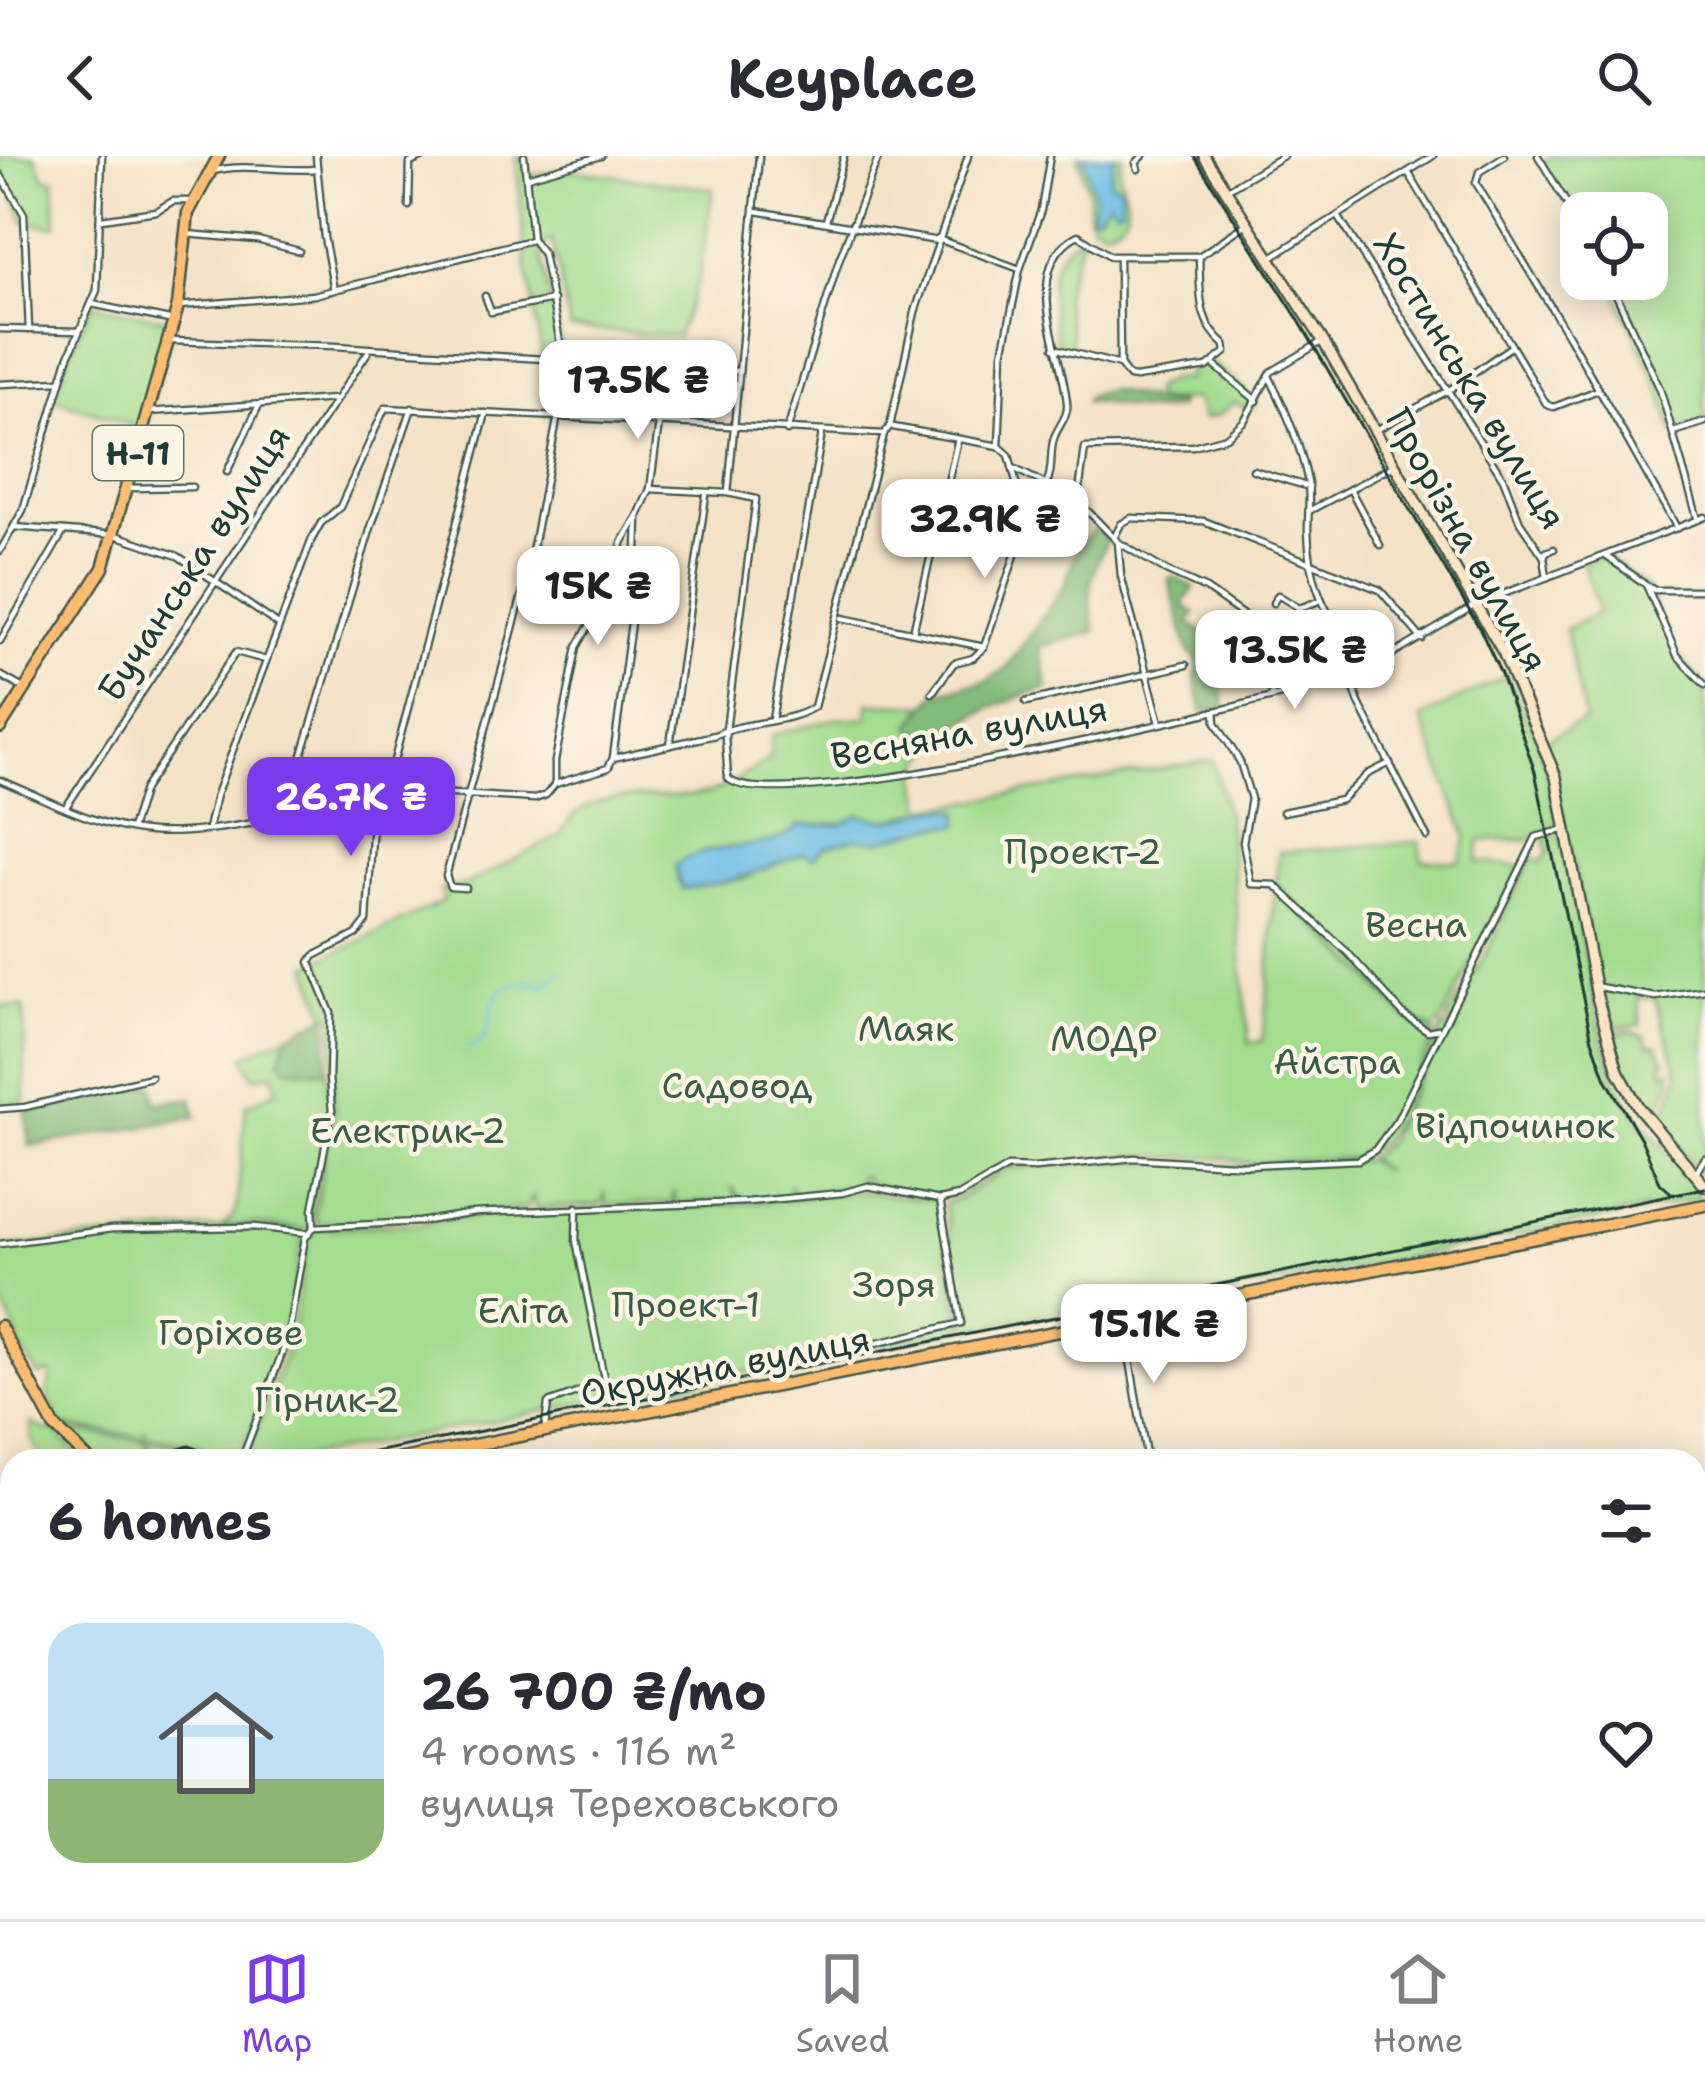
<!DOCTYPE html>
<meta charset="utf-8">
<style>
:root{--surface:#fff;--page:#f7f7f7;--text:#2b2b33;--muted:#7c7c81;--line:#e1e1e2;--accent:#7c3aed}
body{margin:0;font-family:"Shantell Sans",sans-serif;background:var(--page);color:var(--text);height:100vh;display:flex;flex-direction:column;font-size:45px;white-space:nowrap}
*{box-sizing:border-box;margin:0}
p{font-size:39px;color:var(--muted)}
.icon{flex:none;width:66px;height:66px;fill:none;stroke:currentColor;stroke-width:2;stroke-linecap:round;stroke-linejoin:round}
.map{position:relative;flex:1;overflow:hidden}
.panel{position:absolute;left:0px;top:1293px;width:1707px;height:471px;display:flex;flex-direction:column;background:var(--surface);border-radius:36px 36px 0 0;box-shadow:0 6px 30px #0003}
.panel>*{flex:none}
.fabs{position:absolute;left:1560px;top:36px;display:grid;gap:24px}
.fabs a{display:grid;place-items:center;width:108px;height:108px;border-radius:24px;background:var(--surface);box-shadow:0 6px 30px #0003;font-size:60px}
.price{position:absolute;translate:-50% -102px;padding:0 27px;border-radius:24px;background:#fff;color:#222;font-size:39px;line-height:78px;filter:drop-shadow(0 3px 6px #0008)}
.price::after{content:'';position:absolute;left:50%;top:72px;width:36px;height:27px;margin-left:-18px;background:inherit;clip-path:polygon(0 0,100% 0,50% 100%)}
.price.selected{background:var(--accent);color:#fff}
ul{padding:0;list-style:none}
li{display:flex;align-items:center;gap:36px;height:300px;padding:0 48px}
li+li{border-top:3px solid var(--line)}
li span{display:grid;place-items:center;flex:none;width:336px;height:240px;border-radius:36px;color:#555}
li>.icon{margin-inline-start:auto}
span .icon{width:144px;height:144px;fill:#fffc;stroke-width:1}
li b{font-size:51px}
h2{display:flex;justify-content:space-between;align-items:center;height:144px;padding:0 48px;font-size:51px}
header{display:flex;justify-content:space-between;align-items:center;height:156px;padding:0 48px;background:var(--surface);font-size:54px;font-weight:700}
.dock{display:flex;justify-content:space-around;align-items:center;height:168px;border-top:3px solid var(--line);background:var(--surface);font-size:33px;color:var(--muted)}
.dock a{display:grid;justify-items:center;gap:6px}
.dock .selected{color:var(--accent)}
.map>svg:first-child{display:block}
.green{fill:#a3dd8f;stroke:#618d62;stroke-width:3;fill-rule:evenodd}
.forest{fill:#82bc7a;stroke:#507c57;stroke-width:3}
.water{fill:#69bde5;stroke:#447d8c;stroke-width:3}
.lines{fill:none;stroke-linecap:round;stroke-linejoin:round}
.stream{stroke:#69bde5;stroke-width:3}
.street-casing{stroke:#3f564a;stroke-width:9}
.secondary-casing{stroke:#3f564a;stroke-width:14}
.primary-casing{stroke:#3f564a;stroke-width:15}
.street{stroke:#fff;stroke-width:4.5}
.secondary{stroke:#fee4c5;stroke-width:9}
.primary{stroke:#fdbc6f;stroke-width:10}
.tram{stroke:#1f3d34;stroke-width:3}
.rail{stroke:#1f3d34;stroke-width:3}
.labels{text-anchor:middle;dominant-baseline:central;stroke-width:9;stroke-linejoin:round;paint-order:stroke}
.shield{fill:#fcf5e5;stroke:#617469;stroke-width:3}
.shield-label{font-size:33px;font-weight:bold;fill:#1f3d34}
.street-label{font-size:36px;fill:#1f3d34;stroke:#fcf5e5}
.park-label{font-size:36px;fill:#395d46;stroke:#fcf5e5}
</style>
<header><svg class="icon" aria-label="back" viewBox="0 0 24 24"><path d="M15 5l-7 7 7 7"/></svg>Keyplace<svg class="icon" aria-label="search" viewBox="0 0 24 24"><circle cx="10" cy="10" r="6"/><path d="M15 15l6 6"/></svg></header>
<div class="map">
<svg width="1705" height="1763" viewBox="0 0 1705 1763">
<rect width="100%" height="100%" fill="#fcf5e5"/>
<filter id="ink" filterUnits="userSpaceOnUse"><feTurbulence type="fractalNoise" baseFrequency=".00833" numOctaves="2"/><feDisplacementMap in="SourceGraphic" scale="24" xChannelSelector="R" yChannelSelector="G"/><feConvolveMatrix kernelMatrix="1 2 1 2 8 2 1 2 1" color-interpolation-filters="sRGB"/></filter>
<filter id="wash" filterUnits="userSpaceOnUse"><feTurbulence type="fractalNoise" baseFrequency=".004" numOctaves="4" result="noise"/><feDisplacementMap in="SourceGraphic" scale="48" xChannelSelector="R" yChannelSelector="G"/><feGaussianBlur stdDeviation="2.7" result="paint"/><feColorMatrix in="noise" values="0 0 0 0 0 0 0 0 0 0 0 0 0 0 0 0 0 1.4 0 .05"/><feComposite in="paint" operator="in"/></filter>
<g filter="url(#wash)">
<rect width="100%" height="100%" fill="#f4e2c7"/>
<g class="green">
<path d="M 0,0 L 35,0 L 44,22 L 54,23 L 56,70 L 25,67 L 10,30 L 0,32 Z"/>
<path d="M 516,0 L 524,0 L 528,20 L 564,13 L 713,33 L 699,124 L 677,180 L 570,172 L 552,84 L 539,89 L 563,202 L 542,201 L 526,106 Z"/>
<path d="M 1078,0 L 1086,2 L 1095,41 L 1091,58 L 1109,44 L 1115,46 L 1116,53 L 1122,50 L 1110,27 L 1114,0 L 1123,0 C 1108,29 1152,56 1104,73 L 1092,67 L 1088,58 L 1089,39 Z"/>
<path d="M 1551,0 L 1705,0 L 1705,266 L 1673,276 L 1660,233 L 1609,123 L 1647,123 L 1647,57 L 1581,57 L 1581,71 L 1543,8 Z"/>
<path d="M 1077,81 L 1082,82 C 1078,97 1064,127 1064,141 C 1064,160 1074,174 1070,192 L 1061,190 L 1056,183 C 1052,145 1039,106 1077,81 Z"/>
<path d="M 92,148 L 174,165 L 144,273 L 54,243 L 68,202 Z"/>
<path d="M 1213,208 L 1257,245 L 1250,254 L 1235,246 L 1219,259 L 1203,263 L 1196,243 L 1155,245 L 1153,233 L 1169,224 L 1188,223 L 1187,214 Z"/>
<path d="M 1605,400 L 1647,431 L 1677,499 L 1705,529 L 1705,1021 L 1661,972 L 1679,919 L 1655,842 L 1638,841 L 1641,869 L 1607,872 C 1604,858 1610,848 1597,837 L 1577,725 L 1544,585 L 1585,564 L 1565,473 L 1599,456 L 1583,408 Z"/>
<path d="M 1508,519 L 1541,594 L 1559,668 L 1525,684 L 1480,684 L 1478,706 L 1521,711 L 1439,870 L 1433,874 L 1405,856 L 1276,727 L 1279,696 L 1420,686 L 1422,704 L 1460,706 L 1467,681 L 1421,562 Z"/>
<path d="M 869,547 L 925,549 L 917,564 L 921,579 L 934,588 L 917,616 L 924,653 L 1213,604 L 1228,662 L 1249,887 L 1262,885 C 1270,834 1270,784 1275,732 L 1363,816 L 1403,860 L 1435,878 L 1397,962 L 1380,987 L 1358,1002 L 1249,1007 L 1226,1002 L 1134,1000 L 1035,1010 L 1007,1008 L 958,1038 L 938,1042 L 871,1029 L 862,1019 L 858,1023 L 864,1029 L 794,1040 L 789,1027 L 790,1041 L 742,1044 L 731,1030 L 738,1044 L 676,1047 L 674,1034 L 672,1046 L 606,1049 L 605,1038 L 600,1049 L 535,1052 L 533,1041 L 527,1052 L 356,1067 L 316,1067 L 315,1054 L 334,955 L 333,859 L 327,860 L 308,810 L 444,745 L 441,734 L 465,729 L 560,680 C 584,622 665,650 712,636 C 732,630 751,613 769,604 L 772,579 L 835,563 L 867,563 ZM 927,653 L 957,654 L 949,670 L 933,670 L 878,685 L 855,682 L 823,692 L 813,702 L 805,696 L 763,711 L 748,722 L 699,731 L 678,727 L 675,711 C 684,706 693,699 702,696 C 729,688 782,694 798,670 L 892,663 Z"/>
<path d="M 1555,678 L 1561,680 L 1602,882 L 1619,931 L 1645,970 L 1696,1028 L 1698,1043 L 1151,1152 L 1145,1139 L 970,1173 L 965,1168 L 944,1047 L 961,1042 L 1007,1013 L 1017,1012 L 1134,1005 L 1248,1011 L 1366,1004 L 1384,1016 L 1368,1002 L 1386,988 L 1444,870 L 1459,877 L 1447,864 L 1486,797 L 1531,702 L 1540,706 L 1548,697 L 1544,681 Z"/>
<path d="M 0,850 L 24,851 L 25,946 L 0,949 Z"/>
<path d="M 1629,875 L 1645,880 L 1649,889 L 1657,889 L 1665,906 L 1661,910 L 1664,916 L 1670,914 L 1671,925 L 1654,963 L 1630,927 L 1612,878 Z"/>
<path d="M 288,879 L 280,904 L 305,914 L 327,915 L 330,954 L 311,1052 L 311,1070 L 305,1074 L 251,1068 L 220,1072 L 232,1062 L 237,1050 L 246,949 L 277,934 L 274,918 L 253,921 L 244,900 Z"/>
<path d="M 861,1036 L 935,1044 L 938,1048 L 962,1174 L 287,1305 L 253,1305 L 247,1301 L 291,1183 L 309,1078 L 315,1073 L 421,1068 L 474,1060 L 742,1048 Z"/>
<path d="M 212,1072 L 292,1075 L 303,1080 L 285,1182 L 242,1297 L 229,1293 L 224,1301 L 191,1287 L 147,1281 L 145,1273 L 143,1281 L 60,1269 L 47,1236 L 52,1221 L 50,1217 L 39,1220 L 15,1183 L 19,1180 L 0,1143 L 0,1091 Z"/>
<path d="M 31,1267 L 47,1275 L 52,1273 L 85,1305 L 43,1305 L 32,1284 Z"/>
<path d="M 60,1273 L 143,1284 L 154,1305 L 96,1305 Z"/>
<path d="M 146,1284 L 190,1289 L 227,1305 L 157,1305 Z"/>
<path d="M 1705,1538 L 1705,1758 L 1695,1751 L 1695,1543 Z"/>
<path d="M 18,1752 L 124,1752 L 161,1763 L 10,1763 Z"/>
<path d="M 404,1752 L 928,1752 L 935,1763 L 424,1763 Z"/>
<path d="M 1189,1752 L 1276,1752 L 1237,1763 L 1151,1763 Z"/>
</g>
<g class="forest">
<path d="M 1109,234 L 1163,247 L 1179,246 L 1178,251 C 1146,261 1117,247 1085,246 L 1088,240 Z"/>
<path d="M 1095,371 L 1108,384 C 1087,422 1087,434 1095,476 L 1040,491 L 1048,532 C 1007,543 965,559 934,588 L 910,570 L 936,537 L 986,525 L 1005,514 L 1064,430 L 1078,393 Z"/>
<path d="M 1174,421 L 1194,431 L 1183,449 L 1195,457 L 1189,467 L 1211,484 L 1225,552 L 1203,557 L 1195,520 L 1199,513 L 1196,500 L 1189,497 L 1169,424 Z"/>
<path d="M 327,860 L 327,915 L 287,912 L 280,904 L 288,879 Z"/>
<path d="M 153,928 L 157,947 L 192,942 L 196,961 L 30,990 L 26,955 Z"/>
<path d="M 1695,1751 L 1705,1758 L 1705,1763 L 1237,1763 L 1276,1752 Z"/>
</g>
<g class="water">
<path d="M 1083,0 L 1114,0 L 1110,26 L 1120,29 L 1122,51 L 1116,53 L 1109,44 L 1101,56 L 1091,61 L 1095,41 Z"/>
<path d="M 948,652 L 960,656 L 960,669 L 933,670 L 878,685 L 855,682 L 823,692 L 813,702 L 804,697 C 764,714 727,729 682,733 L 675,710 C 706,683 778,699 798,669 L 838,669 L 859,659 L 887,664 L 911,660 L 924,654 Z"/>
</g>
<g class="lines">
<path class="stream" d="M 469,891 C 505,880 475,837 516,828 C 528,826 534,825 545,829 L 564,815"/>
</g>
</g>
<g filter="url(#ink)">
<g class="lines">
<g class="street-casing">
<g id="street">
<path d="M 316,0 L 324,81 L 334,134"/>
<path d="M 524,0 L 532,83"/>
<path d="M 1504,0 L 1479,16 L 1476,27 L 1569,181 L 1677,372"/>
<path d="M 1538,0 L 1581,71"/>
<path d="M 1138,13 L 1136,7 L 1143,0"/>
<path d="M 214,15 C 244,7 283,16 315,13"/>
<path d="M 1408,16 L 1547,249 L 1554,251 L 1598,234"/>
<path d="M 0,18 L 24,58 L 29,174"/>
<path d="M 527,21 L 601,0"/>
<path d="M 1226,34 L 1283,0"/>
<path d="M 409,50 L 410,7 L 426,0"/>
<path d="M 756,55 L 938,85"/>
<path d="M 1338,60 L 1503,322 L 1520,366 L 1544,401 L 1547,421"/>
<path d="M 102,63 L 156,55 L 173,45 L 193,45"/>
<path d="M 826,65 L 844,0"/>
<path d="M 186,78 L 257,84 L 299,95"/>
<path d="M 938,83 L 1017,112"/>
<path d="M 1270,102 L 1433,0"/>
<path d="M 1609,123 L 1660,233 L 1698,364"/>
<path d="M 485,140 L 491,156 L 553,144"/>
<path d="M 92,148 L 174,165"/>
<path d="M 178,150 L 314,139 L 531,84"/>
<path d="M 0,173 L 78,175"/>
<path d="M 170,185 L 335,190 L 739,215"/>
<path d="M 1054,192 L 1120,209 L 1119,103"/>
<path d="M 1120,209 L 1129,221 L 1136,222 L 1207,211 L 1226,196 L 1225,189 C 1196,164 1201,138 1199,102"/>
<path d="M 1215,210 L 1257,245"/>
<path d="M 1270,222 C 1287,256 1301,290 1308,327 C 1310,343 1308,358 1308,374 C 1310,437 1329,469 1374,512"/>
<path d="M 0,228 L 60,225"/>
<path d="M 149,256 L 335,243"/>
<path d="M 893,271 L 999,290"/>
<path d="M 1376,274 L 1449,234 L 1512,190"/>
<path d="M 787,275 L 839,104 L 879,0"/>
<path d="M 1673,276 L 1705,266"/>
<path d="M 1013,312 L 1077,344 L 1118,386 L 1166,415 L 1206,433 L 1283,487 L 1302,498 L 1364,516 L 1477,448 L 1705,361"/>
<path d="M 1253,314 L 1309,331"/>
<path d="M 227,316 L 259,249"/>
<path d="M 1046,329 C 1054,313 1049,298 1054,282 C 1058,270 1069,260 1067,247 C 1063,197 1018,110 1078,79 L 1110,100 L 1199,100 L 1248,67"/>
<path d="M 128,332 L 192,331"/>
<path d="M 650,333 L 728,337 L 756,343 L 725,581 L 728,622 C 764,668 1289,541 1364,516"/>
<path d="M 1350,333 L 1380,389"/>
<path d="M 728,337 L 759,0"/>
<path d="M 1078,343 L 1085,292 L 1193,290 L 1226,281 L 1244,265 L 1271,216 L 1323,185"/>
<path d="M 1309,355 L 1393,310"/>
<path d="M 14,371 L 116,379 L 178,400 L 277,468"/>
<path d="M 1114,382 L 1121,368 L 1131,362 L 1204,365 L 1380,434 L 1422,483"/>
<path d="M 1118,386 L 1121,420 L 1160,567"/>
<path d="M 0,395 L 23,354 L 68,202 L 97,134 L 102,0"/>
<path d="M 1544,401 L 1546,396 L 1554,393"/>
<path d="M 1607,401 L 1654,434 L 1705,434"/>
<path d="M 1647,431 L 1677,499 L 1705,529"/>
<path d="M 1273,447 L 1278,439 L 1299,452 L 1319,445"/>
<path d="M 842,462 L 984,491"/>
<path d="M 913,476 L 958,283"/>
<path d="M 0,485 L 64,375"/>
<path d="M 0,519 L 21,531"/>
<path d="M 1350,521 L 1359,547 L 1427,681"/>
<path d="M 932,537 L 954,507 L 973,502 L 984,491 L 1031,352 L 1017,330 L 1009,299 L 999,290 L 1003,197 L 1020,113 L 1041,54 L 1050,0"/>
<path d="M 1272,540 L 1269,492 L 1276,482"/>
<path d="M 1026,546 L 1186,509"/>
<path d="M 1215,555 L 1216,567 L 1240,606 L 1251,643 L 1243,686 L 1251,728 L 1275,729 L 1348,797 L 1404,859 L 1428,875 L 1438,873"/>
<path d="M 772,564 L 822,277"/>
<path d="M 670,589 L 706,339"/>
<path d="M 613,602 L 715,579 C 747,564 785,569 814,551 L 884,278 L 890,270 L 915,156 L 968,0"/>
<path d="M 0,624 C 48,644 99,672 151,676 C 195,679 240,669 283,662 L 372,368 L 412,252"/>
<path d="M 555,628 L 608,612 L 613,602 L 636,429 L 638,360 L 650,333 L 659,267"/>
<path d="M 383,646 L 486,257"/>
<path d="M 66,651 L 368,196"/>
<path d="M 1283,656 L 1341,644 L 1368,618 L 1390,607"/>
<path d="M 284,662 L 437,637 L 535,643 L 546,639 L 555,628 L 555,605 L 577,491 L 604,444 L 623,385 L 638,360"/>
<path d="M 131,673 L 144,633 L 236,496 L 266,504"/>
<path d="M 208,673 L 216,639 L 312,383 L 321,367 L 340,351 L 385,252 L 884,278"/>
<path d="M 466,732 L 450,731 L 446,720 L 528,417 L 558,259 L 563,202 L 543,98 L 532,83"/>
<path d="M 1599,831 L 1655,841 L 1705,834"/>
<path d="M 0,953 L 25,951 L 151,921"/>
<path d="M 1695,1018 L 1705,1002"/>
<path d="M 314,1071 L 419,1066 L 474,1057 L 747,1046 L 842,1037 L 868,1030 L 940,1044 L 959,1040 L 1008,1011 L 1035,1012 L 1134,1002 L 1248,1009 L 1358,1004 L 1375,994 L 1397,964 L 1536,681 L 1566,673"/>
<path d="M 0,1088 L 112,1073 L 254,1071 L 307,1077"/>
<path d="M 1123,1163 L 1147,1305"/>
<path d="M 850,1211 L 847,1199 L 853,1193 L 961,1167 L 940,1044"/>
<path d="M 545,1271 L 548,1247 L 605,1227 L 576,1084 L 577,1051"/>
<path d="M 250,1305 L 244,1297 L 287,1184 L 305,1082 L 314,1071 L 313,1053 L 332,955 L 329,922 L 331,857 L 310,806 L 314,800 L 357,778 L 367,765 L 374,648"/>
<path d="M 1695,1475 L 1705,1466"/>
<path d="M 1695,1613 L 1705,1609"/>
<path d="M 1695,1675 L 1705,1671"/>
<path d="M 1695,1715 L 1705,1722"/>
<path d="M 116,1752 L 154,1763"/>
<path d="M 0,1754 L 38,1752"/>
<path d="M 62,1763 L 65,1752"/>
</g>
</g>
<g class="secondary-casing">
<path id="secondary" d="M 1204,0 L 1323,185 L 1503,496 L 1556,621 L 1597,841 L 1618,915 L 1639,952 L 1705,1030"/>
</g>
<g class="primary-casing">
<g id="primary">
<path d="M 0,572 L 103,412 L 178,150 L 188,57 L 219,0"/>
<path d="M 0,1170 L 54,1270 L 90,1305"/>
<path d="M 392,1305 L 1705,1049"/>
</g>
</g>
<use href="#street" class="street"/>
<use href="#secondary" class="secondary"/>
<use href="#primary" class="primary"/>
<g class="tram">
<path d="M 1194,0 L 1298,163 L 1480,473 L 1501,518 L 1535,616 L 1592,884 L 1606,923 L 1641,983 L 1660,1027 L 1671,1037 L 1682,1038"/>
<path d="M 166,1305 L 173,1295 L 189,1290 L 225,1305"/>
<path d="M 330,1305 L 1705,1032"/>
</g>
<g class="rail">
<path d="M 1695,1560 L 1705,1555"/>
<path d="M 0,1698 L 12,1700"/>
<path d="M 0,1733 L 12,1733"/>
<path d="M 157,1752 L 189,1763"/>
<path d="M 1209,1763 L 1247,1752"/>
</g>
</g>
</g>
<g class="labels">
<rect class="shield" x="93" y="270" width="90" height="54" rx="9"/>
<g class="shield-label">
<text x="138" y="297">Н-11</text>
</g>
<g class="street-label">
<text transform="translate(1470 225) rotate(59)">Хостинська вулиця</text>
<text transform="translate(1467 384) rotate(61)">Прорізна вулиця</text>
<text transform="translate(194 407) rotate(-57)">Бучанська вулиця</text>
<text transform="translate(969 576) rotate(-10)">Весняна вулиця</text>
<text transform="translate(725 1210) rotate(-11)">Окружна вулиця</text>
</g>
<g class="park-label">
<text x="1083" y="695">Проект-2</text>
<text x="1416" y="768">Весна</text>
<text x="906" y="872">Маяк</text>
<text x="1104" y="882">МОДР</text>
<text x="1337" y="905">Айстра</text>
<text x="737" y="929">Садовод</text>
<text x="1515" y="969">Відпочинок</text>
<text x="408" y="974">Електрик-2</text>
<text x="894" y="1128">Зоря</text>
<text x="686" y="1148">Проект-1</text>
<text x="523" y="1154">Еліта</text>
<text x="231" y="1176">Горіхове</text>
<text x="327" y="1243">Гірник-2</text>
</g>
</g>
</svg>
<div class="fabs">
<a><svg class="icon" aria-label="locate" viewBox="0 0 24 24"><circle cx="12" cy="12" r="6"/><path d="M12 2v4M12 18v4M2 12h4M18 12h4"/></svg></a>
</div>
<b class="price" style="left:638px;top:286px">17.5K ₴</b>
<b class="price" style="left:985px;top:425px">32.9K ₴</b>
<b class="price" style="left:598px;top:492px">15K ₴</b>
<b class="price" style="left:1295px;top:556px">13.5K ₴</b>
<b class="price selected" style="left:351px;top:703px">26.7K ₴</b>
<b class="price" style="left:1154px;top:1230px">15.1K ₴</b>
<section class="panel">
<h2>6 homes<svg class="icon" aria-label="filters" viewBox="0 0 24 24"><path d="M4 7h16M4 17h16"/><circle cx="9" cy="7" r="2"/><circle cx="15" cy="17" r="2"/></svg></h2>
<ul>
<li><span style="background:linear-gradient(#bfe0f5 65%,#8fb573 0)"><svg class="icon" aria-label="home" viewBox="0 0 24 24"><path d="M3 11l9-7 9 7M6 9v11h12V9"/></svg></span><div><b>26 700 ₴/mo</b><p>4 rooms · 116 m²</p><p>вулиця Тереховського</p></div><svg class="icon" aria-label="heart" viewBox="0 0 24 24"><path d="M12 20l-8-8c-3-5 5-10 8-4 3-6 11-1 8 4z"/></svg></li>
</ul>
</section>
</div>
<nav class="dock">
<a class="selected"><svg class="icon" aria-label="map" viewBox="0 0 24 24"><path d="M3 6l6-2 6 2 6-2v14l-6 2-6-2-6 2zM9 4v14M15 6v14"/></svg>Map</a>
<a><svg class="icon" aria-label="saved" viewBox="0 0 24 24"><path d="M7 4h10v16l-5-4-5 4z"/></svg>Saved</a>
<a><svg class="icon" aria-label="home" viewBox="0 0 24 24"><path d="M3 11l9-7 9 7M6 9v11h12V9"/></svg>Home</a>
</nav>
